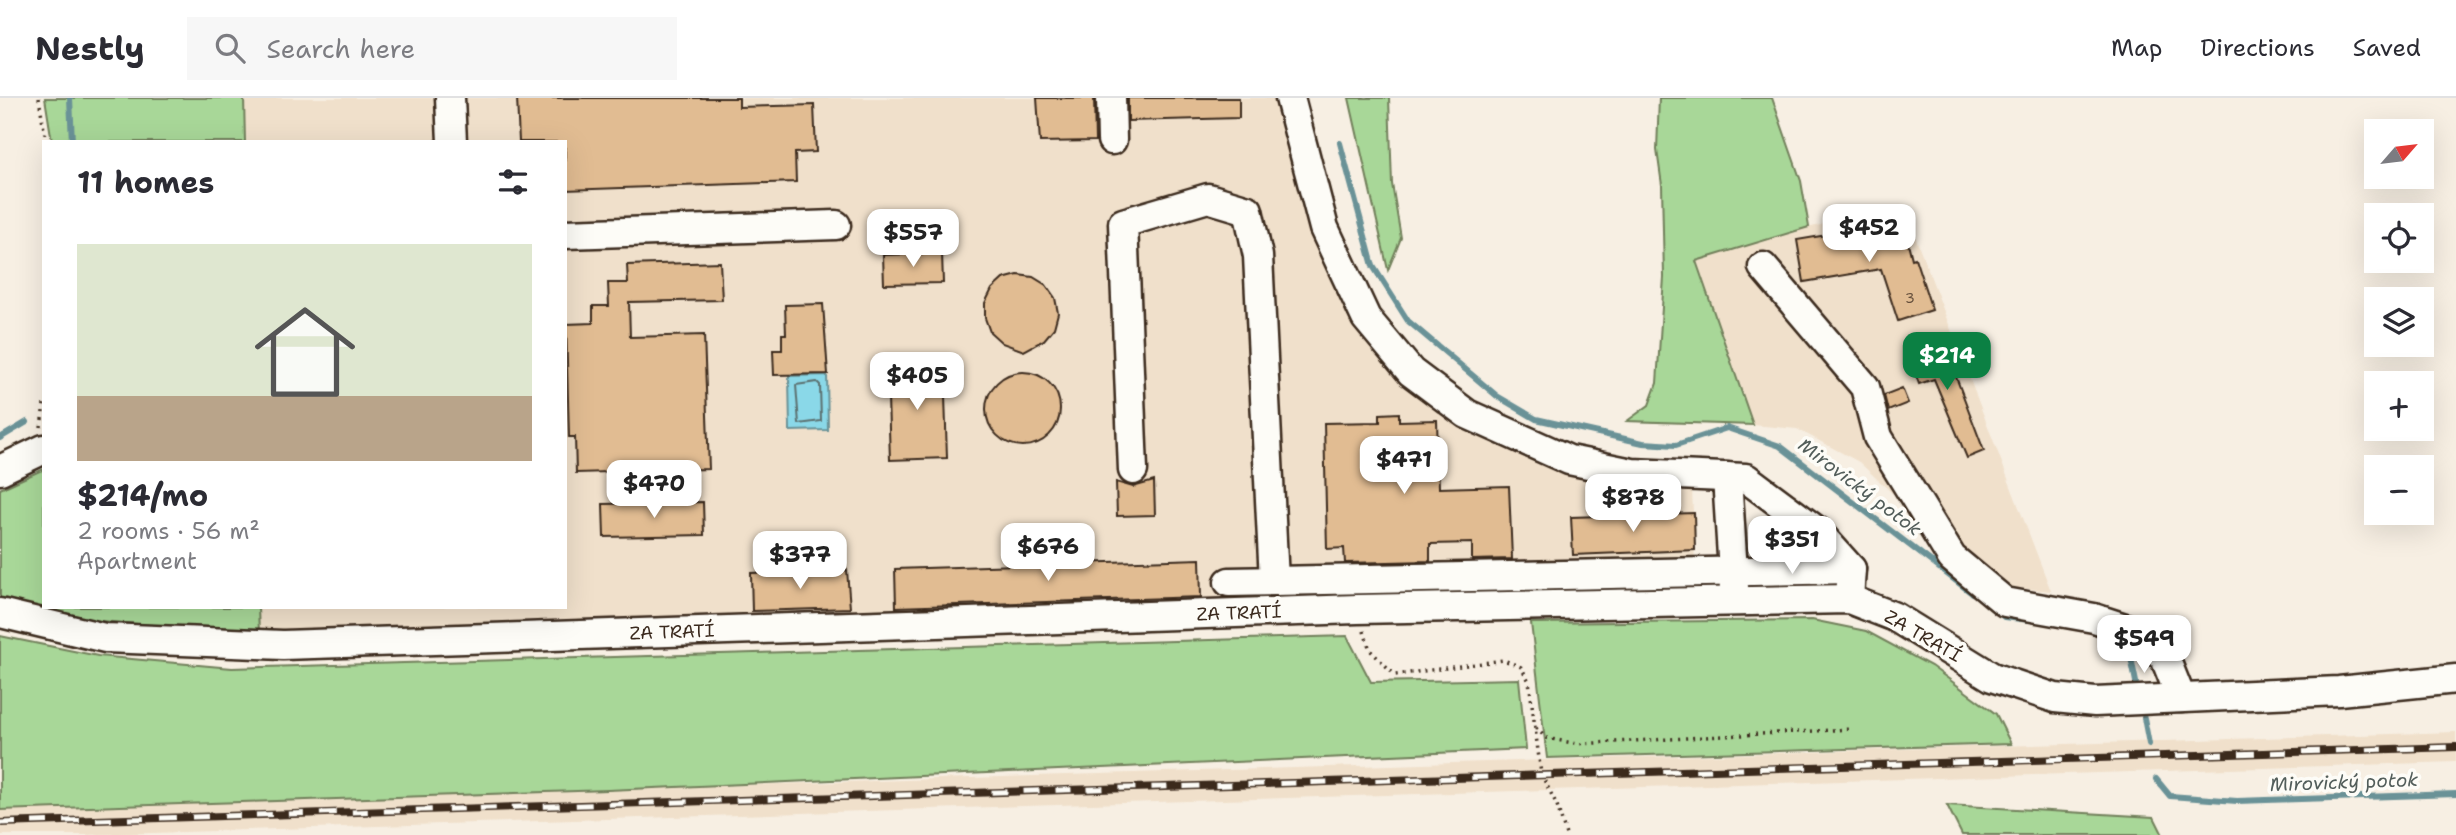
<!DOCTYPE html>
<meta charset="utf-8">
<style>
:root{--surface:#fff;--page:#f7f7f7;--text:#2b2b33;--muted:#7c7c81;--line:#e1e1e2;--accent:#0b8043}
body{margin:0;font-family:"Shantell Sans",sans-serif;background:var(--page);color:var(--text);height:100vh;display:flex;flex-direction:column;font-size:26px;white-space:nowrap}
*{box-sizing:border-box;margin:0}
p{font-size:23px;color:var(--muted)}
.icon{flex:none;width:38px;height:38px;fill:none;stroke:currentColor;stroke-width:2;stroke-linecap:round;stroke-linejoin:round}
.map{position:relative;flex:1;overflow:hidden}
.drawer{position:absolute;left:42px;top:42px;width:525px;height:469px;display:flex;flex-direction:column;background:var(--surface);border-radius:0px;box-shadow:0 7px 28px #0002}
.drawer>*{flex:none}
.needle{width:46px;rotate:62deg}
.tools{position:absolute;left:2364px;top:21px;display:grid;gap:14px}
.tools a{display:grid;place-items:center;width:70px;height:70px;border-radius:0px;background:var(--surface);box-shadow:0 7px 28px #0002;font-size:35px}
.price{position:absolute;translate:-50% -60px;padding:0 16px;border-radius:14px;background:#fff;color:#222;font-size:23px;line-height:46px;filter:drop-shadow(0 2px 4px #0008)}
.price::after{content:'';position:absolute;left:50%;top:42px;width:21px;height:16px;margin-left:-10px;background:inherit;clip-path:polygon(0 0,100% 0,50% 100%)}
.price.selected{background:var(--accent);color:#fff}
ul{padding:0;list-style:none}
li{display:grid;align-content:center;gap:14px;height:371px;padding:0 35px}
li+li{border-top:2px solid var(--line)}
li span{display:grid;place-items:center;height:217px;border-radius:0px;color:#555}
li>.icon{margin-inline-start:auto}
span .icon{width:126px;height:126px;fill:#fffc;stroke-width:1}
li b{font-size:30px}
h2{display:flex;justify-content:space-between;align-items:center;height:84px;padding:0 35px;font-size:30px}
header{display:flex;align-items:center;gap:42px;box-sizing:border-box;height:98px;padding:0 35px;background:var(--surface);border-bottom:2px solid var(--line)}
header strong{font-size:33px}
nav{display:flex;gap:38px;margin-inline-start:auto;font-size:24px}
.search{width:490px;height:63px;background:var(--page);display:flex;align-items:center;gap:18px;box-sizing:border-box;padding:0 24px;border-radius:0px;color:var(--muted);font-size:26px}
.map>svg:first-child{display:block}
.built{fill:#f0e0cb}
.green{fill:#a8d798;stroke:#72805b;stroke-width:2}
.water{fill:#8ad8e8;stroke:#6a9297;stroke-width:2}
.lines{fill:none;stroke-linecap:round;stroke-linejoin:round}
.shore{stroke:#5b706f;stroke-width:2}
.stream{stroke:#6a9297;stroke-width:6}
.building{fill:#e1bc92;stroke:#3b2a1e;stroke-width:2}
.minor-casing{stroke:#3b2a1e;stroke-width:33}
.path{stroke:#3b2a1e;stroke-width:3.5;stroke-dasharray:2 5;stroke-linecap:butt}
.minor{stroke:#fdfcf7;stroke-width:28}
.rail-casing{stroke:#3b2a1e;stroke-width:8}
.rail{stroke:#fdfcf7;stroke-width:5;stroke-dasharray:16;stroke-linecap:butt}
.labels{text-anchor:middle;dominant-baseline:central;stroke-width:7;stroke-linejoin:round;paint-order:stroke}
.number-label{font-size:14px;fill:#644e3b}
.street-label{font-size:18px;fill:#3b2a1e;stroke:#fdfcf7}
.water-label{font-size:19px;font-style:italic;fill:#535e5b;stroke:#fdfcf7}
</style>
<header>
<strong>Nestly</strong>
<div class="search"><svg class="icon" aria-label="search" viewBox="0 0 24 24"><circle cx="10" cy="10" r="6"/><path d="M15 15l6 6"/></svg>Search here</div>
<nav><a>Map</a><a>Directions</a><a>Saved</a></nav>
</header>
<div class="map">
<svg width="2456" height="737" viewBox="0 0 2456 737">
<rect width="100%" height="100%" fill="#f7efe3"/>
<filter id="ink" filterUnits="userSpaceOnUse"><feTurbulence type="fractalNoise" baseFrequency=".0143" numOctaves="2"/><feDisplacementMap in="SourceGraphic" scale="14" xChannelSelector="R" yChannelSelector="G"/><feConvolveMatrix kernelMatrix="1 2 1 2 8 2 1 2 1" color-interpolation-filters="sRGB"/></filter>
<g filter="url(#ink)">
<g class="built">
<path d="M 244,0 L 1274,0 L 1311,134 L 1372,250 L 1451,316 L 1692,389 L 1696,493 L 259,536 L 258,509 L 565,509 L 565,44 L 245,44 Z"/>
<path d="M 1907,117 L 2051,493 L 1974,486 L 1909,411 L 1859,364 L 1797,331 L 1753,327 L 1695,162 L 1772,138 L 1855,119 Z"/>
<path d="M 2456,634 L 2456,664 L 87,737 L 0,737 L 0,710 Z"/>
</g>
<g class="green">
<path d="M 45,0 L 244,0 L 245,44 L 52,44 Z"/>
<path d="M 1349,0 L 1389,0 L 1392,86 L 1401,140 L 1388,172 Z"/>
<path d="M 1659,0 L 1772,0 L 1801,83 L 1809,129 L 1696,163 L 1753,327 L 1627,323 L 1649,307 L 1657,285 L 1664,179 L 1662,87 L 1657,52 Z"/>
<path d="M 44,371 L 44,509 L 258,509 L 259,536 L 52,519 L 0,505 L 0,391 Z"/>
<path d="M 1812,522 L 1866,533 L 1931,568 L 1996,616 L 2011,646 L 1547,660 L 1531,525 Z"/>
<path d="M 0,538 L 98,558 L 232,570 L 1347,538 L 1371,584 L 1519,581 L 1526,651 L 608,692 L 0,712 Z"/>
<path d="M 1947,707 L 2154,719 L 2163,737 L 1962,737 Z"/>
</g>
<path class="water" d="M 827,277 L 828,332 L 790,333 L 789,278 Z"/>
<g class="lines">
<path class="shore" d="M 817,284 L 820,287 L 821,323 L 799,326 L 796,287 Z"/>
<g class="stream">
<path d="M 70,0 L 72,44"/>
<path d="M 1340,45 L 1373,168 L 1408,223 L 1497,298 L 1536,321 L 1643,345 L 1676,347 L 1727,330 L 1780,348 L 1972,495"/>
<path d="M 0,340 L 27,324"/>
<path d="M 1998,514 L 2004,519 L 2030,522"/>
<path d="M 2115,538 L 2130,555 L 2136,584"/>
<path d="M 2144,620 L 2149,646"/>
<path d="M 2156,681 L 2170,698 L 2237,703 L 2456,696"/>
</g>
</g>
<g class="building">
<path d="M 517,0 L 739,0 L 739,9 L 814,7 L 816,54 L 795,55 L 796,84 L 565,92 L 565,44 L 519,44 Z"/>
<path d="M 1037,0 L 1094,0 L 1095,43 L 1040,44 Z"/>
<path d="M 1128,0 L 1239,0 L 1239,20 L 1128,23 Z"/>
<path d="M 1903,125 L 1912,161 L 1915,160 L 1932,212 L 1898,223 L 1881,171 L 1804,184 L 1797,142 L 1857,132 L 1858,137 Z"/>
<path d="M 942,155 L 943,185 L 884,186 L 883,157 Z"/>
<path d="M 720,164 L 722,202 L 629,204 L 630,239 L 704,237 L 709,371 L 576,375 L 575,339 L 569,339 L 566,226 L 593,225 L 593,208 L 609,208 L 608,185 L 628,185 L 627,167 Z"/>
<path d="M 1018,177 L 1033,179 L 1046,187 L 1055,200 L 1058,215 L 1054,230 L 1044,242 L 1024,253 L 1002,245 L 990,234 L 985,220 L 985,205 L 992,191 L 1003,181 Z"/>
<path d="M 823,206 L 828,276 L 774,277 L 773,252 L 782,252 L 782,236 L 786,236 L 785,207 Z"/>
<path d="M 1942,242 L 1984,353 L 1967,360 L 1934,281 L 1919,286 L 1908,254 Z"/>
<path d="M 944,266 L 947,360 L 890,362 L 887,268 Z"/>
<circle cx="1023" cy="311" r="37"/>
<path d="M 1902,290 L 1908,305 L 1888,313 L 1884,297 Z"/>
<path d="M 1399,315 L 1399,323 L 1437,322 L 1439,390 L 1509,388 L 1512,461 L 1472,462 L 1472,445 L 1430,446 L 1430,463 L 1345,465 L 1344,450 L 1327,451 L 1324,325 L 1380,324 L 1380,316 Z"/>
<path d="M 1154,383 L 1155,417 L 1117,418 L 1116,384 L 1133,389 Z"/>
<path d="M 703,404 L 704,437 L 604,439 L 603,406 Z"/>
<path d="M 1694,415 L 1695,452 L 1573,457 L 1571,419 Z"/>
<path d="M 1200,461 L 1201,499 L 896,509 L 895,471 Z"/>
<path d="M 847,472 L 850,510 L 752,513 L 751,475 Z"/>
</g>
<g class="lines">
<g class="minor-casing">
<g id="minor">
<path d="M 450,0 L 452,44"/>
<path d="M 1111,0 L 1112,42"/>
<path d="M 1290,0 L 1324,130 L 1366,220 L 1411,274 L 1467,316 L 1569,362 L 1632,375 L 1746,380 L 1817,433 L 1851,471 L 1849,501"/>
<path d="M 565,136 L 836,127"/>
<path d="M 1763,169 L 1865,289 L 1878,339 L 1952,460 L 2005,504 L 2094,520 L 2137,534 L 2165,560 L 2181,600"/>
<path d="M 0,372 L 44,351"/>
<path d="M 1133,372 L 1123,125 L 1208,100 L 1248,112 L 1258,158 L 1274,483"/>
<path d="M 1727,379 L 1734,490"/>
<path d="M 1229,484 L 1851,471"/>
<path d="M 0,515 L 105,540 L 283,547 L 1357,511 L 1849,501 L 1895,519 L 1992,579 L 2055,600 L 2095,604 L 2339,593 L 2456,581"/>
</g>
</g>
<g class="path">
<path d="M 39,0 L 46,44"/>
<path d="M 41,329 L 44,306"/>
<path d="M 1364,533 L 1370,552 L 1395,577 L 1504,562 L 1521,569 L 1529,583 L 1541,676 L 1557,707 L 1566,737"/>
<path d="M 1536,630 L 1546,640 L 1578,646 L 1851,631"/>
</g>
<use href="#minor" class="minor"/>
<g class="rail-casing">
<path id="rail" d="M 0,725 L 2456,649"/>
</g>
<use href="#rail" class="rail"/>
</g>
</g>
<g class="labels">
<g class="number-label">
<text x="1910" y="200">3</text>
</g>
<g class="street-label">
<text transform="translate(1239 515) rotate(-2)">ZA TRATÍ</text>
<text transform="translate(672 534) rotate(-2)">ZA TRATÍ</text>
<text transform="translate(1923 538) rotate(30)">ZA TRATÍ</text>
</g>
<g class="water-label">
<text transform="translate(1860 389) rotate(37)">Mirovický potok</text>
<text transform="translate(2344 684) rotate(-2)">Mirovický potok</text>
</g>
</g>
</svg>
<div class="tools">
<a><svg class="needle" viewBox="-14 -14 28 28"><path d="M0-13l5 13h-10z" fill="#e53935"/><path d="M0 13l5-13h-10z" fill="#7c7c81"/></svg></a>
<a><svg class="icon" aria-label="locate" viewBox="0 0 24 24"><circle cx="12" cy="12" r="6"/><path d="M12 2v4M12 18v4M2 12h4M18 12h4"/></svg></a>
<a><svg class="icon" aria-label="layers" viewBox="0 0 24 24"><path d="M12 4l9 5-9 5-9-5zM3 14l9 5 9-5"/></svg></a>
<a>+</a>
<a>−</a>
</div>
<b class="price" style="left:1869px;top:166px">$452</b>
<b class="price" style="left:913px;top:171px">$557</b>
<b class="price selected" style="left:1947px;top:294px">$214</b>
<b class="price" style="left:917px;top:314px">$405</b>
<b class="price" style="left:1404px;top:398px">$471</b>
<b class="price" style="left:654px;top:422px">$470</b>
<b class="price" style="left:1633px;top:436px">$878</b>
<b class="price" style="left:1792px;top:478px">$351</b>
<b class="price" style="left:1048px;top:485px">$676</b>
<b class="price" style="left:800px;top:493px">$377</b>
<b class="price" style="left:2144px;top:577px">$549</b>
<section class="drawer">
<h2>11 homes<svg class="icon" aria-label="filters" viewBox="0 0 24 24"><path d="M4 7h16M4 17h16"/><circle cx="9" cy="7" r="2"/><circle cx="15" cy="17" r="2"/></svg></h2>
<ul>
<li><span style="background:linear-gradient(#dfe7d0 70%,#b9a48a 0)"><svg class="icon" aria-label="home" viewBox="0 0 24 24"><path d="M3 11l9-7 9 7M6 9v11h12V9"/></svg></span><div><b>$214/mo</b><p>2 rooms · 56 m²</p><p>Apartment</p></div></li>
</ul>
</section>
</div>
